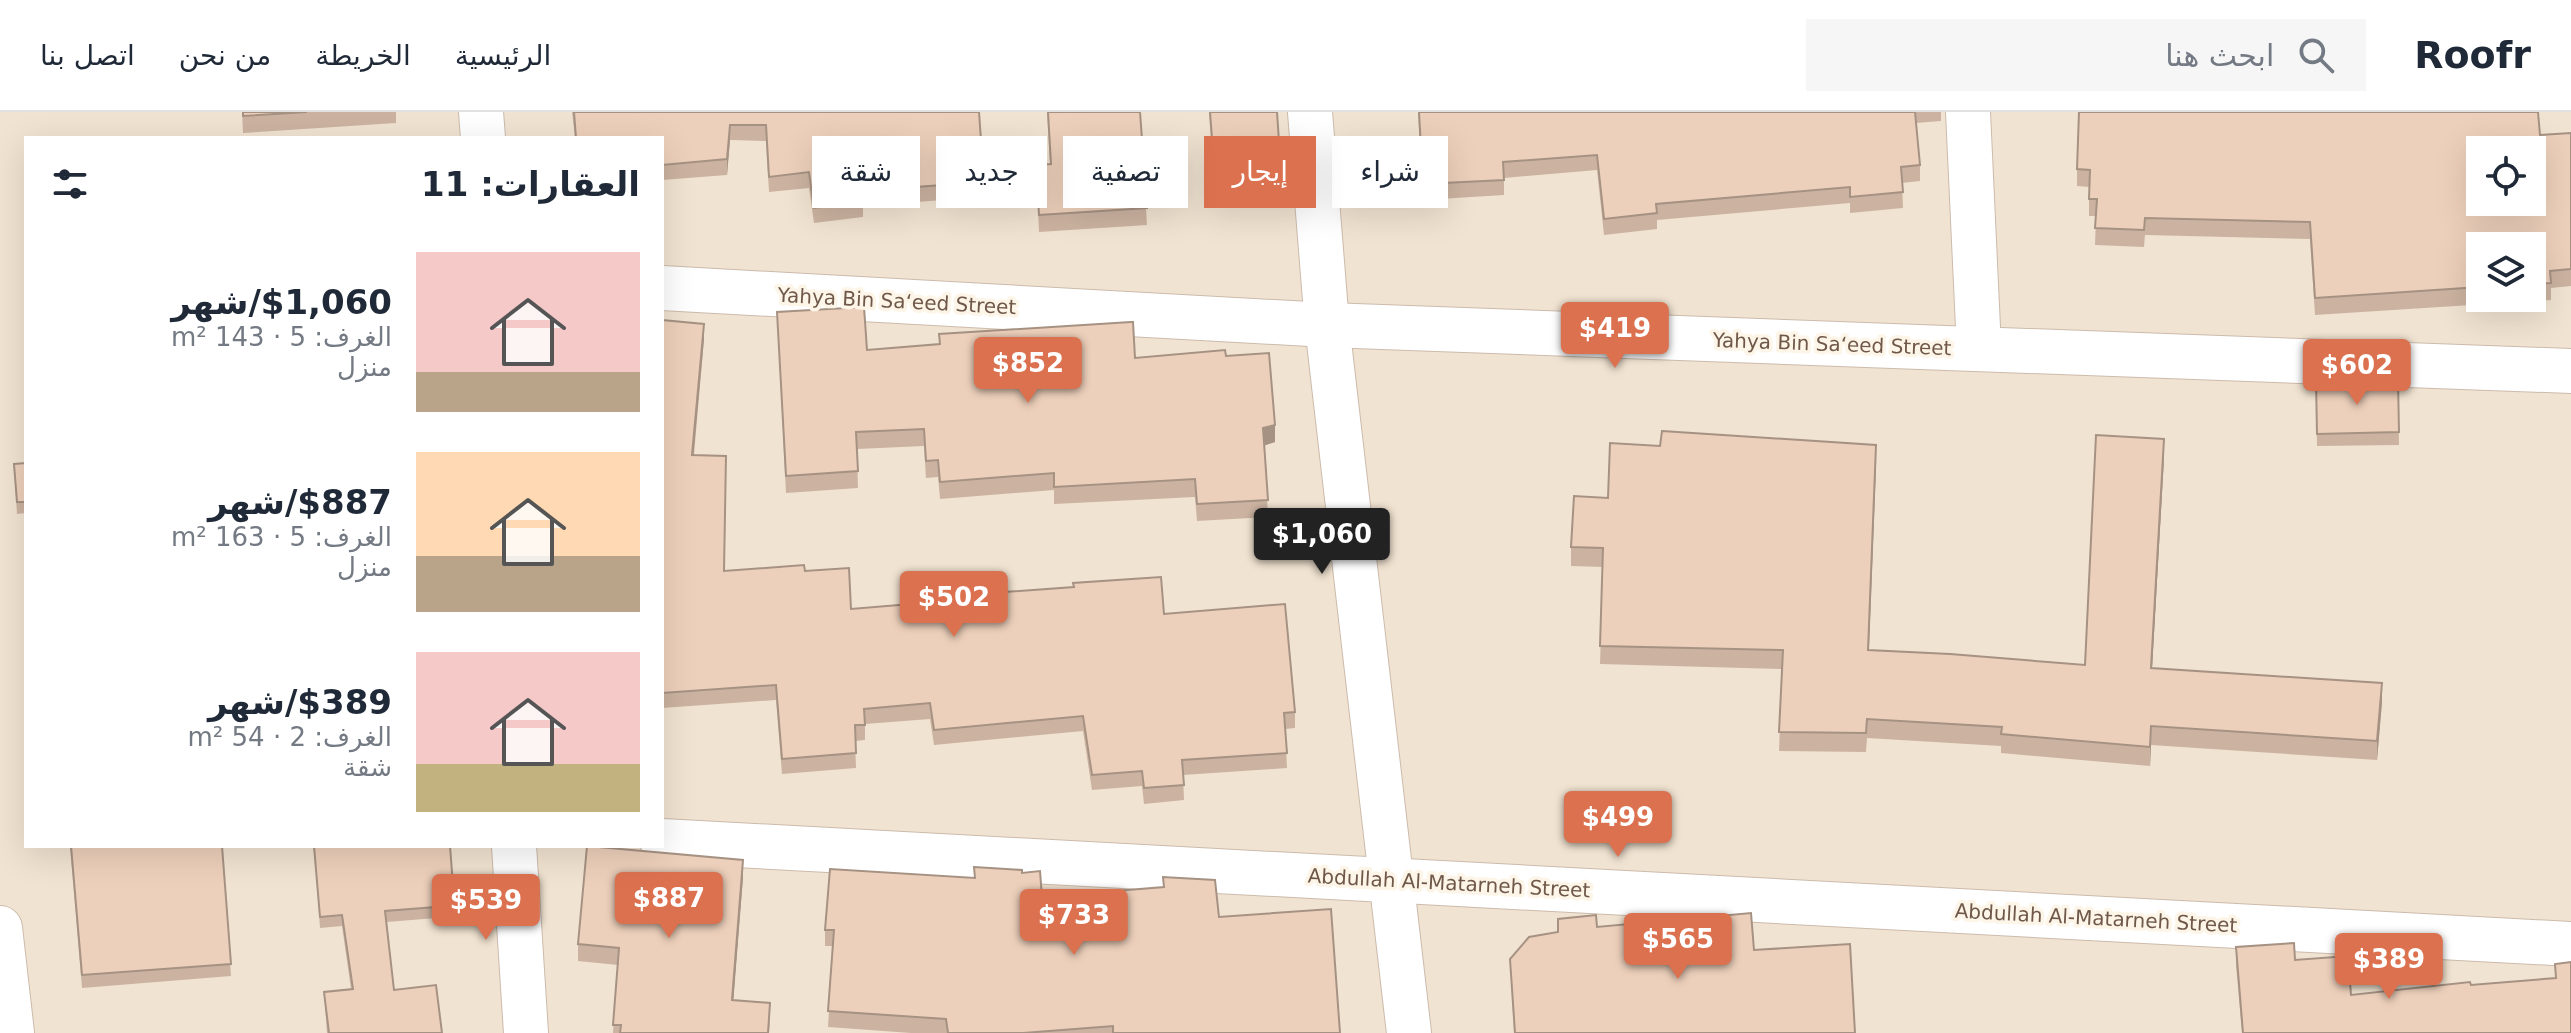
<!DOCTYPE html>
<html lang="ar">
<meta charset="utf-8">
<style>
:root{--surface:#fff;--page:#f6f6f7;--text:#1f2937;--muted:#747a83;--line:#e0e1e3;--accent:#dc714f}
body{margin:0;font-family:"DejaVu Sans","Noto Naskh Arabic",sans-serif;background:var(--page);color:var(--text);direction:rtl;height:100vh;display:flex;flex-direction:column;font-size:30px;white-space:nowrap}
*{box-sizing:border-box;margin:0}
p{font-size:26px;color:var(--muted)}
.icon{flex:none;width:44px;height:44px;fill:none;stroke:currentColor;stroke-width:2;stroke-linecap:round;stroke-linejoin:round}
.map{position:relative;flex:1;overflow:hidden;direction:ltr}
.panel{position:absolute;left:24px;top:24px;width:640px;height:712px;display:flex;flex-direction:column;background:var(--surface);border-radius:0px;box-shadow:0 8px 32px #0002;direction:rtl}
.panel>*{flex:none}
.guide{position:absolute;left:688px;top:24px;width:760px;height:72px;direction:rtl;display:flex;gap:16px}
.buttons{position:absolute;left:2466px;top:24px;display:grid;gap:16px}
.buttons a{display:grid;place-items:center;width:80px;height:80px;border-radius:0px;background:var(--surface);box-shadow:0 8px 32px #0002;font-size:40px}
.price{position:absolute;translate:-50% -68px;padding:0 18px;border-radius:8px;background:var(--accent);color:#fff;font-size:26px;line-height:52px;filter:drop-shadow(0 2px 4px #0008)}
.price::after{content:'';position:absolute;left:50%;top:48px;width:24px;height:18px;margin-left:-12px;background:inherit;clip-path:polygon(0 0,100% 0,50% 100%)}
.price.active{background:#222;color:#fff}
ul{padding:0;list-style:none}
li{display:flex;align-items:center;gap:24px;height:200px;padding:0 24px}
li span{display:grid;place-items:center;flex:none;width:224px;height:160px;border-radius:0px;color:#555}
li>.icon{margin-inline-start:auto}
span .icon{width:96px;height:96px;fill:#fffc;stroke-width:1}
li b{font-size:34px}
h2{display:flex;justify-content:space-between;align-items:center;height:96px;padding:0 24px;font-size:34px}
.chip{padding:0 28px;border-radius:0px;background:var(--surface);box-shadow:0 8px 32px #0002;font-size:28px;line-height:72px}
.chip.active{background:var(--accent);color:#fff}
header{display:flex;align-items:center;gap:48px;box-sizing:border-box;height:112px;padding:0 40px;background:var(--surface);border-bottom:2px solid var(--line)}
header strong{font-size:38px}
nav{display:flex;gap:44px;margin-inline-start:auto;font-size:28px}
.search{width:560px;height:72px;background:var(--page);display:flex;align-items:center;gap:20px;box-sizing:border-box;padding:0 28px;border-radius:0px;color:var(--muted);font-size:30px}
.map>svg:first-child{display:block}
.residential{fill:#f1e3d1;fill-rule:evenodd}
.lines{fill:none;stroke-linecap:round;stroke-linejoin:round}
.street-casing{stroke:#ccbbac;stroke-width:46}
.street{stroke:#fff;stroke-width:44}
.wall{fill:#ccb3a1;fill-rule:evenodd}
.shaded-wall{fill:#a69283}
.building{fill:#edd0bb;stroke:#a69283;stroke-width:2;fill-rule:evenodd}
.labels{text-anchor:middle;dominant-baseline:central;stroke-width:7;stroke-linejoin:round;paint-order:stroke}
.street-label{font-size:20px;fill:#6f584a;stroke:#fdf5e7}
</style>
<header>
<strong>Roofr</strong>
<div class="search"><svg class="icon" aria-label="search" viewBox="0 0 24 24"><circle cx="10" cy="10" r="6"/><path d="M15 15l6 6"/></svg>ابحث هنا</div>
<nav><a>الرئيسية</a><a>الخريطة</a><a>من نحن</a><a>اتصل بنا</a></nav>
</header>
<div class="map">
<svg width="2571" height="921" viewBox="0 0 2571 921">
<rect width="100%" height="100%" fill="#faf1e2"/>
<path class="residential" d="M 0,0 L 2571,0 L 2571,921 L 0,921 ZM 26,26 L 662,26 L 662,734 L 26,734 ZM 2480,38 L 2532,38 L 2532,90 L 2480,90 ZM 2480,134 L 2532,134 L 2532,186 L 2480,186 Z"/>
<g class="lines">
<g class="street-casing">
<g id="street">
<path d="M 481,0 L 483,26"/>
<path d="M 1310,0 L 1327,213 L 1409,921"/>
<path d="M 1968,0 L 1979,237"/>
<path d="M 662,176 L 1327,213 L 2571,259"/>
<path d="M 662,729 L 2571,832"/>
<path d="M 514,734 L 526,921"/>
<path d="M 0,816 L 12,921"/>
</g>
</g>
<use href="#street" class="street"/>
</g>
<g class="wall">
<path d="M 242,0 L 396,0 L 396,11 L 243,21 Z"/>
<path d="M 572,0 L 979,0 L 984,85 L 863,94 L 863,105 L 814,111 L 809,76 L 769,80 L 766,29 L 730,28 L 727,63 L 662,68 L 662,26 L 575,26 Z"/>
<path d="M 1047,0 L 1140,0 L 1147,113 L 1039,120 L 1036,53 L 1050,52 Z"/>
<path d="M 1209,0 L 1277,0 L 1282,74 L 1282,91 L 1216,96 Z"/>
<path d="M 1418,0 L 1941,0 L 1941,9 L 1916,11 L 1920,53 L 1920,69 L 1902,71 L 1903,96 L 1850,101 L 1850,91 L 1657,108 L 1657,117 L 1604,123 L 1597,58 L 1504,66 L 1504,83 L 1423,88 Z"/>
<path d="M 2571,21 L 2571,174 L 2551,176 L 2551,188 L 2315,203 L 2310,127 L 2145,123 L 2144,135 L 2095,133 L 2096,104 L 2089,104 L 2089,75 L 2077,74 L 2077,57 ZM 2480,134 L 2532,134 L 2532,186 L 2480,186 Z"/>
<path d="M 777,200 L 867,238 L 939,232 L 939,222 L 1135,246 L 1226,244 L 1275,330 L 1264,333 L 1268,405 L 1197,409 L 1195,385 L 1054,392 L 1054,378 L 940,387 L 938,365 L 926,366 L 924,334 L 857,337 L 858,376 L 786,381 Z"/>
<path d="M 662,208 L 704,227 L 694,343 L 724,459 L 805,459 L 851,497 L 1164,502 L 1295,600 L 1295,616 L 1285,617 L 1287,656 L 1183,663 L 1184,688 L 1144,692 L 1142,674 L 1092,678 L 1083,619 L 934,633 L 930,607 L 865,612 L 865,628 L 855,629 L 856,656 L 782,662 L 776,588 L 662,596 Z"/>
<path d="M 2398,268 L 2399,333 L 2317,334 L 2316,269 Z"/>
<path d="M 1660,334 L 1876,352 L 1869,539 L 2085,553 L 2164,346 L 2152,556 L 2382,590 L 2377,648 L 2151,633 L 2150,654 L 2001,641 L 2001,634 L 1867,626 L 1866,640 L 1779,639 L 1782,557 L 1600,552 L 1603,455 L 1571,454 L 1571,435 L 1608,386 Z"/>
<path d="M 26,351 L 26,401 L 17,402 L 14,352 Z"/>
<path d="M 70,734 L 222,734 L 231,864 L 82,876 Z"/>
<path d="M 314,734 L 450,734 L 453,785 L 435,786 L 436,806 L 387,810 L 394,878 L 442,921 L 327,921 L 324,880 L 351,877 L 342,814 L 320,816 Z"/>
<path d="M 974,755 L 1022,761 L 1042,785 L 1163,775 L 1163,765 L 1219,805 L 1340,921 L 911,921 L 828,915 L 833,834 L 825,834 L 825,818 L 974,766 Z"/>
<path d="M 743,765 L 733,889 L 770,909 L 769,921 L 613,921 L 618,853 L 578,849 L 578,832 Z"/>
<path d="M 1597,815 L 1754,838 L 1855,921 L 1514,921 L 1510,847 Z"/>
<path d="M 2236,835 L 2295,848 L 2351,883 L 2555,866 L 2555,852 L 2571,921 L 2242,921 L 2236,853 Z"/>
</g>
<g class="shaded-wall">
<path d="M 730,13 L 730,28 L 727,63 L 727,47 Z"/>
<path d="M 704,212 L 704,227 L 692,358 L 692,343 Z"/>
<path d="M 1275,313 L 1275,330 L 1263,334 L 1263,316 Z"/>
<path d="M 2164,327 L 2164,346 L 2151,575 L 2151,556 Z"/>
<path d="M 1876,333 L 1876,352 L 1868,557 L 1868,538 Z"/>
<path d="M 2382,571 L 2382,590 L 2377,648 L 2377,629 Z"/>
<path d="M 2151,614 L 2151,633 L 2150,654 L 2150,635 Z"/>
<path d="M 743,748 L 743,765 L 732,906 L 732,888 Z"/>
</g>
<g class="building">
<path d="M 243,0 L 307,0 L 243,4 Z"/>
<path d="M 574,0 L 979,0 L 984,70 L 861,79 L 863,90 L 814,96 L 809,60 L 769,65 L 766,13 L 730,13 L 727,47 L 662,53 L 662,26 L 576,26 Z"/>
<path d="M 1048,0 L 1140,0 L 1147,96 L 1039,103 L 1036,53 L 1051,52 Z"/>
<path d="M 1210,0 L 1277,0 L 1282,74 L 1216,79 Z"/>
<path d="M 1419,0 L 1915,0 L 1920,53 L 1901,55 L 1903,80 L 1850,85 L 1850,75 L 1656,92 L 1657,101 L 1604,107 L 1597,43 L 1503,50 L 1504,68 L 1423,72 Z"/>
<path d="M 2079,0 L 2538,0 L 2540,23 L 2571,21 L 2571,157 L 2550,159 L 2551,171 L 2532,172 L 2532,134 L 2480,134 L 2480,175 L 2315,186 L 2310,110 L 2145,106 L 2144,118 L 2095,116 L 2097,87 L 2089,87 L 2090,58 L 2077,57 ZM 2480,38 L 2532,38 L 2532,90 L 2480,90 Z"/>
<path d="M 864,195 L 867,238 L 940,232 L 939,222 L 1131,210 L 1133,210 L 1135,246 L 1225,238 L 1226,244 L 1269,241 L 1275,313 L 1263,316 L 1268,388 L 1197,392 L 1195,367 L 1054,375 L 1054,361 L 940,370 L 938,348 L 926,349 L 924,317 L 856,320 L 858,359 L 786,364 L 777,200 Z"/>
<path d="M 662,208 L 704,212 L 692,343 L 726,344 L 724,459 L 804,453 L 805,459 L 849,456 L 851,497 L 923,491 L 923,486 L 1074,475 L 1073,471 L 1161,465 L 1164,502 L 1285,492 L 1295,600 L 1284,601 L 1287,641 L 1182,648 L 1184,673 L 1144,676 L 1142,659 L 1092,663 L 1083,604 L 934,618 L 930,591 L 864,597 L 865,613 L 855,613 L 856,641 L 782,647 L 776,573 L 662,581 Z"/>
<path d="M 2398,268 L 2399,320 L 2317,322 L 2316,269 Z"/>
<path d="M 1662,319 L 1876,333 L 1868,538 L 1950,542 L 2085,553 L 2096,323 L 2164,327 L 2151,556 L 2382,571 L 2377,629 L 2151,614 L 2150,635 L 2001,622 L 2002,615 L 1867,607 L 1866,621 L 1779,620 L 1783,538 L 1600,534 L 1603,436 L 1571,435 L 1574,384 L 1608,386 L 1610,331 L 1660,334 Z"/>
<path d="M 26,351 L 26,390 L 17,390 L 14,352 Z"/>
<path d="M 71,734 L 222,734 L 231,852 L 82,863 Z"/>
<path d="M 314,734 L 450,734 L 453,773 L 435,775 L 436,795 L 385,799 L 394,878 L 436,873 L 442,921 L 329,921 L 324,880 L 353,877 L 342,803 L 320,805 Z"/>
<path d="M 587,734 L 743,748 L 732,888 L 770,891 L 768,921 L 620,921 L 621,913 L 613,913 L 619,836 L 578,832 Z"/>
<path d="M 974,755 L 1022,758 L 1022,761 L 1040,759 L 1042,785 L 1164,775 L 1163,765 L 1215,768 L 1219,805 L 1331,797 L 1340,921 L 1113,921 L 1113,914 L 1023,921 L 948,921 L 946,907 L 828,899 L 834,818 L 825,818 L 830,757 L 975,766 Z"/>
<path d="M 1751,801 L 1754,838 L 1850,832 L 1855,921 L 1515,921 L 1510,847 L 1529,825 L 1558,820 L 1558,807 L 1596,803 L 1597,815 Z"/>
<path d="M 2294,831 L 2295,848 L 2348,844 L 2351,883 L 2470,870 L 2471,873 L 2556,866 L 2555,852 L 2571,850 L 2571,921 L 2243,921 L 2236,835 Z"/>
</g>
<g class="labels">
<g class="street-label">
<text transform="translate(897 189) rotate(3)">Yahya Bin Sa‘eed Street</text>
<text transform="translate(1832 232) rotate(2)">Yahya Bin Sa‘eed Street</text>
<text transform="translate(1449 771) rotate(3)">Abdullah Al-Matarneh Street</text>
<text transform="translate(2096 806) rotate(3)">Abdullah Al-Matarneh Street</text>
</g>
</g>
</svg>
<div class="buttons">
<a><svg class="icon" aria-label="locate" viewBox="0 0 24 24"><circle cx="12" cy="12" r="6"/><path d="M12 2v4M12 18v4M2 12h4M18 12h4"/></svg></a>
<a><svg class="icon" aria-label="layers" viewBox="0 0 24 24"><path d="M12 4l9 5-9 5-9-5zM3 14l9 5 9-5"/></svg></a>
</div>
<b class="price" style="left:1615px;top:258px">$419</b>
<b class="price" style="left:1028px;top:293px">$852</b>
<b class="price" style="left:2357px;top:295px">$602</b>
<b class="price active" style="left:1322px;top:464px">$1,060</b>
<b class="price" style="left:954px;top:527px">$502</b>
<b class="price" style="left:1618px;top:747px">$499</b>
<b class="price" style="left:669px;top:828px">$887</b>
<b class="price" style="left:486px;top:830px">$539</b>
<b class="price" style="left:1074px;top:845px">$733</b>
<b class="price" style="left:1678px;top:869px">$565</b>
<b class="price" style="left:2389px;top:889px">$389</b>
<div class="guide">
<a class="chip">شراء</a>
<a class="chip active">إيجار</a>
<a class="chip">تصفية</a>
<a class="chip">جديد</a>
<a class="chip">شقة</a>
</div>
<section class="panel">
<h2>العقارات: 11<svg class="icon" aria-label="filters" viewBox="0 0 24 24"><path d="M4 7h16M4 17h16"/><circle cx="9" cy="7" r="2"/><circle cx="15" cy="17" r="2"/></svg></h2>
<ul>
<li><span style="background:linear-gradient(#f6c9c9 75%,#b9a48a 0)"><svg class="icon" aria-label="home" viewBox="0 0 24 24"><path d="M3 11l9-7 9 7M6 9v11h12V9"/></svg></span><div><b>$1,060/شهر</b><p>الغرف: 5 · 143 m²</p><p>منزل</p></div></li>
<li><span style="background:linear-gradient(#ffd9b3 65%,#b9a48a 0)"><svg class="icon" aria-label="home" viewBox="0 0 24 24"><path d="M3 11l9-7 9 7M6 9v11h12V9"/></svg></span><div><b>$887/شهر</b><p>الغرف: 5 · 163 m²</p><p>منزل</p></div></li>
<li><span style="background:linear-gradient(#f6c9c9 70%,#c2b280 0)"><svg class="icon" aria-label="home" viewBox="0 0 24 24"><path d="M3 11l9-7 9 7M6 9v11h12V9"/></svg></span><div><b>$389/شهر</b><p>الغرف: 2 · 54 m²</p><p>شقة</p></div></li>
</ul>
</section>
</div>
